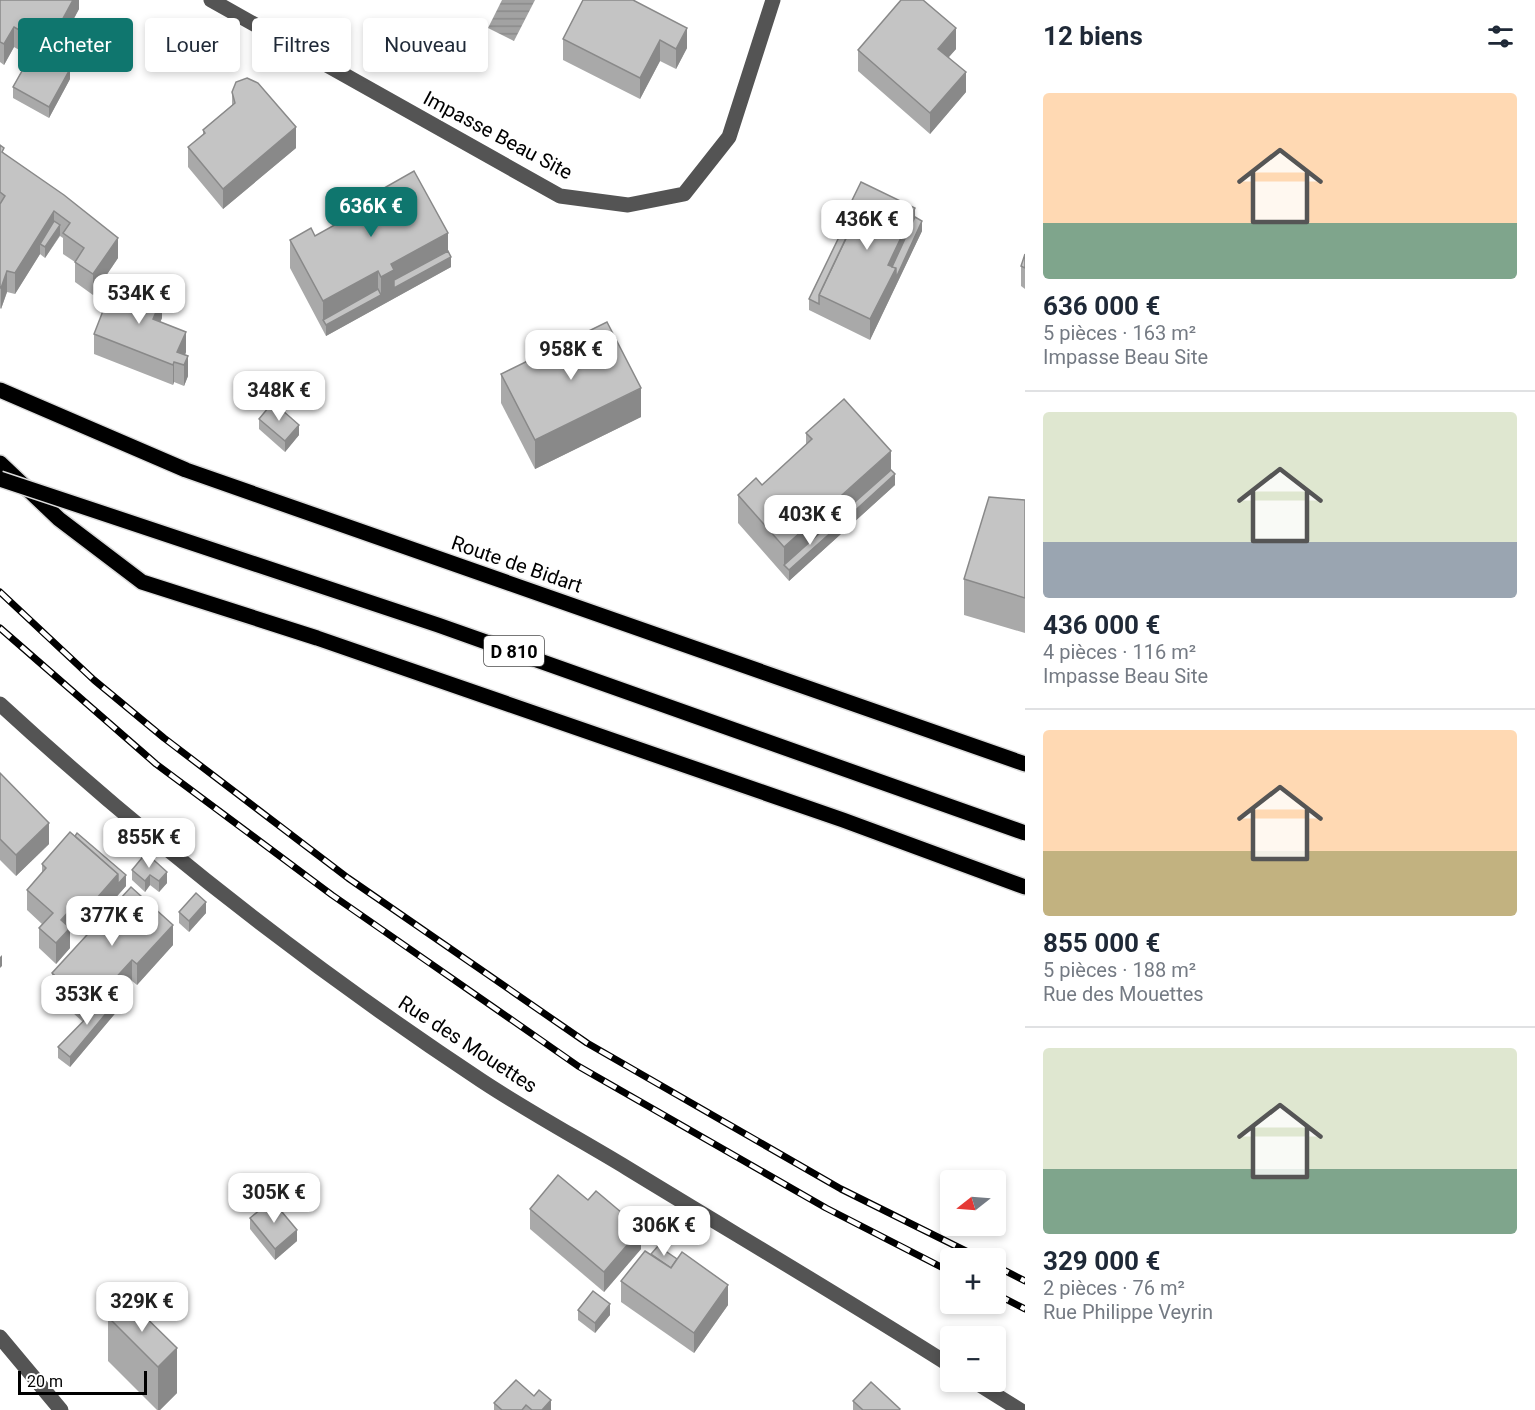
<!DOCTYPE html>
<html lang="fr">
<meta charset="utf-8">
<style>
:root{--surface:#fff;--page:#f6f6f7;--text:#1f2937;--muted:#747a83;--line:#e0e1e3;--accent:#0f766e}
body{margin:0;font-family:Roboto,sans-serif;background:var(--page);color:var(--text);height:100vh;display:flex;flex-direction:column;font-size:22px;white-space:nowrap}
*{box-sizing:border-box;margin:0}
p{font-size:20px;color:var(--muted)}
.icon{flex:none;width:33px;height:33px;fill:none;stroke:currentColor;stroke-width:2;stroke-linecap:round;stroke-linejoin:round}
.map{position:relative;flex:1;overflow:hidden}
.details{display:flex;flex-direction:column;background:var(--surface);width:510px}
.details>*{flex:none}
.guide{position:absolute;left:18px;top:18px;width:570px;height:54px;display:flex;gap:12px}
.needle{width:39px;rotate:253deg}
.controls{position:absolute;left:940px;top:1170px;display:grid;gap:12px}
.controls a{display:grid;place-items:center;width:66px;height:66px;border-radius:6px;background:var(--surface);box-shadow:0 3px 9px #0003;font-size:30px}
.scale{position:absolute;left:18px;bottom:15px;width:129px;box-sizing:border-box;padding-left:6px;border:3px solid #000;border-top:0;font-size:16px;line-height:21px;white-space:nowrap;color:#000;-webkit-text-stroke:4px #fff;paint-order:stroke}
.price{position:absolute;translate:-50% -51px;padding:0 14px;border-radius:12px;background:#fff;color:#222;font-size:20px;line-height:39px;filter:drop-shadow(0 2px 3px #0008)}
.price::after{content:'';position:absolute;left:50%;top:36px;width:18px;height:14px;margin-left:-9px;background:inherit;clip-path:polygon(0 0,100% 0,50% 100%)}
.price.current{background:var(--accent);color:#fff}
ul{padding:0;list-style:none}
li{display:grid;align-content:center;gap:12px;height:318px;padding:0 18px}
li+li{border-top:2px solid var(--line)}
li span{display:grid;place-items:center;height:186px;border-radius:6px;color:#555}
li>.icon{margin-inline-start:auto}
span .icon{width:108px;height:108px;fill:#fffc;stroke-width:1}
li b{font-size:26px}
h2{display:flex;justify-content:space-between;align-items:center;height:72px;padding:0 18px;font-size:26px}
.pill{padding:0 21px;border-radius:6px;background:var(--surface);box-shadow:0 3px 9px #0003;font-size:21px;line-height:54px}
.pill.current{background:var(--accent);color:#fff}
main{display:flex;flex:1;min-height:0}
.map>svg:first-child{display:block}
.water{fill:url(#water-rules)}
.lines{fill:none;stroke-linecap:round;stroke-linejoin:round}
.major-casing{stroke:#dbdbdb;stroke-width:18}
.minor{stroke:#545454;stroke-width:15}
.major{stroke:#000;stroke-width:15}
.rail-casing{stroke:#000;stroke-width:7}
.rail{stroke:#fff;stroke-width:4.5;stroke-dasharray:14;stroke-linecap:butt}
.major-bridge-casing{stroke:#dbdbdb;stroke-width:18;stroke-linecap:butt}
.major-bridge{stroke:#000;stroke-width:15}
.wall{fill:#a9a9a9}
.shaded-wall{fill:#898989}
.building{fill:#c4c4c4;stroke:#898989;stroke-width:1.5}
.labels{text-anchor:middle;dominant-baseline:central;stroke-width:5;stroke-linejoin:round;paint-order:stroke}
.shield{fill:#fff;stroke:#4c4c4c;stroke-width:1.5}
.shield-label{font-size:18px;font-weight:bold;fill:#000}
.street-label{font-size:20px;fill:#000;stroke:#fff}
</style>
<main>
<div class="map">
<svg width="1025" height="1410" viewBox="0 0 1025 1410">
<defs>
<pattern id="water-rules" width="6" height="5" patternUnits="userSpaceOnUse" patternTransform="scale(1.5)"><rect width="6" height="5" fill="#a2a2a2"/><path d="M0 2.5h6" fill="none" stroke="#8a8a8a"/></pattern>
</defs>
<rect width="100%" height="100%" fill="#fff"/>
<path class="water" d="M 502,0 L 535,0 L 514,41 L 488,28 Z"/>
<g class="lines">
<g class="major-casing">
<g id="major">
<path d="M 0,390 L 186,470 L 1025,764"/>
<path d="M 0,463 L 59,519 L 142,582 L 317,638 L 843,820 L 1025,887"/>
</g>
</g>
<g class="minor">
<path d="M 211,0 L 560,196 L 628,205 L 684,194 L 729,137 L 773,0"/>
<path d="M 0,704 C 150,842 311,968 482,1081 C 529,1112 579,1139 627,1168 C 735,1234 844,1298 951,1366"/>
<path d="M 0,1337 L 61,1410"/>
<path d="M 975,1382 L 1020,1410"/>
</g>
<use href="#major" class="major"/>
<g class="rail-casing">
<g id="rail">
<path d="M 0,592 L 94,680 L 164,738 L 348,878 L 587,1043 L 841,1189 L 980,1258"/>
<path d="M 0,628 L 156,764 L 332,895 L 578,1066 L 826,1208 L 951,1272"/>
<path d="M 996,1266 L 1025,1281"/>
<path d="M 996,1294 L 1025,1309"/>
</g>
</g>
<use href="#rail" class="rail"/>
<g class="major-bridge-casing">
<path id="major-bridge" d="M 0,479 L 438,625 L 1025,833"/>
</g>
<use href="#major-bridge" class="major-bridge"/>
</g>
<g class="wall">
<path d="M 0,0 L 79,0 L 79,9 L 53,58 L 70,79 L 49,118 L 13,98 L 13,87 L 30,56 L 14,47 L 4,65 L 0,62 Z"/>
<path d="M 583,0 L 687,48 L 676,69 L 660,61 L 640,99 L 563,60 L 563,39 Z"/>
<path d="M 956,49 L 949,57 L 966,92 L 930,134 L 858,71 L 858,50 Z"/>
<path d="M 232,92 L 296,148 L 223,209 L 188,167 L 188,147 L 203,135 L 203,130 L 232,105 Z"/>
<path d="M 0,145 L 4,154 L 118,258 L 93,295 L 75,282 L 75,262 L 63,254 L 63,238 L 60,236 L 45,258 L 40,254 L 15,294 L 7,292 L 1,309 L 0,308 Z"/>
<path d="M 370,196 L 448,251 L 451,267 L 326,336 L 290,268 L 290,240 L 315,236 L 370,205 Z"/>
<path d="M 915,217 L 922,231 L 870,340 L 809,310 L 809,299 L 840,235 L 840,225 Z"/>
<path d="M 1025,254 L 1025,289 L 1021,286 L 1021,266 Z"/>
<path d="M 162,318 L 160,322 L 186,352 L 185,355 L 188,376 L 184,386 L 174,382 L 173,385 L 94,354 L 94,334 Z"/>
<path d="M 501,374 L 641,417 L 535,469 L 501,403 Z"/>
<path d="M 259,419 L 299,435 L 285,452 L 259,429 Z"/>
<path d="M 806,433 L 891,470 L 895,485 L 789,581 L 738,523 L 738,495 L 762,485 L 806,445 Z"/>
<path d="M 1025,500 L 1025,633 L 964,615 L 964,579 Z"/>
<path d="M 0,773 L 49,844 L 16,876 L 0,860 Z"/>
<path d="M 146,853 L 167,883 L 159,892 L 150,885 L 145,892 L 132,880 L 132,870 Z"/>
<path d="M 42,864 L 126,886 L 89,928 L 80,920 L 70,931 L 70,948 L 56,964 L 39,948 L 39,928 L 42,924 L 27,910 L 27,890 L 42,873 Z"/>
<path d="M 179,912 L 206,913 L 189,932 L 179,923 Z"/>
<path d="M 173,945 L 137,985 L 132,981 L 117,998 L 118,1010 L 70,1067 L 58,1058 L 58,1047 L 83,1022 L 52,994 L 52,973 Z"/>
<path d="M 530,1209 L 641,1249 L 604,1292 L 530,1229 Z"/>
<path d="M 250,1218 L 297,1241 L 275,1260 L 250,1229 Z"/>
<path d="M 621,1281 L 728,1305 L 694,1353 L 621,1302 Z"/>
<path d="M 126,1298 L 177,1393 L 160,1410 L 157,1410 L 108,1361 L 108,1317 Z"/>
<path d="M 578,1310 L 610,1315 L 595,1333 L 578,1320 Z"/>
<path d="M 534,1396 L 551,1410 L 494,1410 L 494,1403 Z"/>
<path d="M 853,1401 L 900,1410 L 853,1410 Z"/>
</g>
<g class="shaded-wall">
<path d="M 73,0 L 79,0 L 79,9 L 48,66 L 48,46 Z"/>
<path d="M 14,27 L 14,47 L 4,65 L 4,44 Z"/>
<path d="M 687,28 L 687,48 L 676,69 L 676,49 Z"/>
<path d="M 956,28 L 956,49 L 938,69 L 938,49 Z"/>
<path d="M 660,40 L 660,61 L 640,99 L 640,78 Z"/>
<path d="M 70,69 L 70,79 L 49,118 L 49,107 Z"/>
<path d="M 966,72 L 966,92 L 930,134 L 930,113 Z"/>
<path d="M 296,127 L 296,148 L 223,209 L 223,189 Z"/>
<path d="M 915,208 L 915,228 L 922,221 L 922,231 L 870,340 L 870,319 L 888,265 Z"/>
<path d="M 54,211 L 54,231 L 40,244 L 40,254 L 15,294 L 15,273 Z"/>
<path d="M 60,225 L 60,235 L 45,258 L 45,247 Z"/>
<path d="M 448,233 L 448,258 L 451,257 L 451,267 L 326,336 L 326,325 L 323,320 L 323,301 L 378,271 L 378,297 L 381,295 L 381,277 L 391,264 Z"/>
<path d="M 118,238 L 118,258 L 93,295 L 93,274 Z"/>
<path d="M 7,271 L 7,292 L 1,309 L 1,288 Z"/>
<path d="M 162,298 L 162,318 L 153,339 L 153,319 Z"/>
<path d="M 186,332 L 186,352 L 181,364 L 177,352 Z"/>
<path d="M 188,356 L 188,376 L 184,386 L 184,365 Z"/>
<path d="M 174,362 L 174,382 L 173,385 L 173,365 Z"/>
<path d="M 641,388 L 641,417 L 535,469 L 535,440 Z"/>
<path d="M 299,425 L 299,435 L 285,452 L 285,441 Z"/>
<path d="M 891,451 L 891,478 L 895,474 L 895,485 L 789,581 L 789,570 L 784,565 L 784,547 L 831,505 L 831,532 L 836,528 L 836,510 L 842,495 Z"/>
<path d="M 49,823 L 49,844 L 16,876 L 16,855 Z"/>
<path d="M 167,872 L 167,883 L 159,892 L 159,881 Z"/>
<path d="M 118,874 L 126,875 L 126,886 L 89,928 L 89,907 Z"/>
<path d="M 150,875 L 150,885 L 145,892 L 145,881 Z"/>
<path d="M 80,899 L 80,920 L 70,931 L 70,948 L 56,964 L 56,943 L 61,920 Z"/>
<path d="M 206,902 L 206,913 L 189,932 L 189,921 Z"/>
<path d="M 173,925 L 173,945 L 137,985 L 137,964 Z"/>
<path d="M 2,955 L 2,966 L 0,968 L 0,957 Z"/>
<path d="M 132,960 L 132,981 L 89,1028 L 89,1007 Z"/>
<path d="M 118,999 L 118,1010 L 70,1067 L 70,1057 Z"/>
<path d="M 641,1229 L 641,1249 L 604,1292 L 604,1272 Z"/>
<path d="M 297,1230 L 297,1241 L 275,1260 L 275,1249 Z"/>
<path d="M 728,1285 L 728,1305 L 694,1353 L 694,1333 Z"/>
<path d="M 610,1304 L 610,1315 L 595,1333 L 595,1323 Z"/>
<path d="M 177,1348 L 177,1393 L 160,1410 L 158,1410 L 158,1367 Z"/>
<path d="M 551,1400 L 551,1410 L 542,1410 Z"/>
</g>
<g class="building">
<path d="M 0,0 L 73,0 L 48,46 L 14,27 L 4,44 L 0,42 Z"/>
<path d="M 583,0 L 633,0 L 687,28 L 676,49 L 660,40 L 640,78 L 563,39 Z"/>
<path d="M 901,0 L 923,0 L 956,28 L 938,49 L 966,72 L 930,113 L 858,50 Z"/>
<path d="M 35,48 L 70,69 L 49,107 L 13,87 Z"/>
<path d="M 247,78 L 258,83 L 296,127 L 223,189 L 188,147 L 205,133 L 203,130 L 235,103 L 232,92 L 236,82 Z"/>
<path d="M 0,145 L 4,148 L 2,152 L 64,195 L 118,238 L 93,274 L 75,262 L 84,248 L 63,233 L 70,223 L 54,211 L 15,273 L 7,271 L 1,288 L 0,288 L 0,204 L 5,196 L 0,192 Z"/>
<path d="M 414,171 L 448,233 L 391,264 L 394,270 L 381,277 L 378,271 L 323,301 L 290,240 L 311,228 L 315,236 L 374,203 L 370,196 Z"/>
<path d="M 861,182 L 915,208 L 888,265 L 896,268 L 870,319 L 819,295 L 850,230 L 840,225 Z"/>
<path d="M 915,217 L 922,221 L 896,278 L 896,268 L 892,267 Z"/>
<path d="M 54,221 L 60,225 L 45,247 L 40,244 Z"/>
<path d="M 840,235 L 846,238 L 819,295 L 819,304 L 809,299 Z"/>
<path d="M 448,251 L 451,257 L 394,288 L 394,280 Z"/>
<path d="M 1025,254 L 1025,268 L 1021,266 Z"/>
<path d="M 115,280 L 162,298 L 153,319 L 186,332 L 177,352 L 188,356 L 184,365 L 174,362 L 173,365 L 94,334 Z"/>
<path d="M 378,289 L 381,295 L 326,325 L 323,320 Z"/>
<path d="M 607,322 L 641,388 L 535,440 L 501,374 Z"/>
<path d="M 844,399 L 891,451 L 842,495 L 847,500 L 836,510 L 831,505 L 784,547 L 738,495 L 756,478 L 762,485 L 812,439 L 806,433 Z"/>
<path d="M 273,402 L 299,425 L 285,441 L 259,419 Z"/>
<path d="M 891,470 L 895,474 L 847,518 L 847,509 Z"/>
<path d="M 989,497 L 1025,500 L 1025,598 L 964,579 Z"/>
<path d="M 831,523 L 836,528 L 789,570 L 784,565 Z"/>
<path d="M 0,773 L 49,823 L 16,855 L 0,839 Z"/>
<path d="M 70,832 L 118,874 L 89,907 L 80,899 L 61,920 L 70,928 L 56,943 L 39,928 L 53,913 L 27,890 L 46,868 L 42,864 Z"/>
<path d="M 77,833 L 126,875 L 118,884 L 118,874 L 75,836 Z"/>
<path d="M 146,853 L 167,872 L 159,881 L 150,875 L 145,881 L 132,870 Z"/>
<path d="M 131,887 L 173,925 L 137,964 L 132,960 L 89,1007 L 52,973 Z"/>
<path d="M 196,893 L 206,902 L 189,921 L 179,912 Z"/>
<path d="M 111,993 L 118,999 L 70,1057 L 58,1047 Z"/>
<path d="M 558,1175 L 588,1200 L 596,1191 L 641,1229 L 604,1272 L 530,1209 Z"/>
<path d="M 272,1200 L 297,1230 L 275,1249 L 250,1218 Z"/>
<path d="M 658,1246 L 677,1259 L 671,1268 L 651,1254 Z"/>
<path d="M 645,1251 L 671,1268 L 682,1252 L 728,1285 L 694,1333 L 621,1281 Z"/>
<path d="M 593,1291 L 610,1304 L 595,1323 L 578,1310 Z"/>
<path d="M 126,1298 L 177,1348 L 158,1367 L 108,1317 Z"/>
<path d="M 516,1380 L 534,1396 L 539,1390 L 551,1400 L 542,1410 L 532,1410 L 526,1405 L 522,1410 L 502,1410 L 494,1403 Z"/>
<path d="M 871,1382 L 900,1409 L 899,1410 L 863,1410 L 853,1401 Z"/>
</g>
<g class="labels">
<rect class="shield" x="484" y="636" width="60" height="30" rx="4.5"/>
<g class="shield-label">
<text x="514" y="651">D 810</text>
</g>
<g class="street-label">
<text transform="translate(498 135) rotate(28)">Impasse Beau Site</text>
<text transform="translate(517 564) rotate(19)">Route de Bidart</text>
<text transform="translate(468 1044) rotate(33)">Rue des Mouettes</text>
</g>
</g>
</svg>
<div class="controls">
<a><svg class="needle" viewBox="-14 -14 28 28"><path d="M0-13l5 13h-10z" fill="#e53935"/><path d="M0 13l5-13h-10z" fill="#747a83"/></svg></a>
<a>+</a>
<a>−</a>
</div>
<div class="scale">20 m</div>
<b class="price current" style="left:371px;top:238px">636K €</b>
<b class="price" style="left:867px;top:251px">436K €</b>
<b class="price" style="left:139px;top:325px">534K €</b>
<b class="price" style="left:571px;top:381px">958K €</b>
<b class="price" style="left:279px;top:422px">348K €</b>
<b class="price" style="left:810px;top:546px">403K €</b>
<b class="price" style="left:149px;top:869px">855K €</b>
<b class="price" style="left:112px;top:947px">377K €</b>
<b class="price" style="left:87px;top:1026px">353K €</b>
<b class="price" style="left:274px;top:1224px">305K €</b>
<b class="price" style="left:664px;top:1257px">306K €</b>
<b class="price" style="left:142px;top:1333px">329K €</b>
<div class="guide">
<a class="pill current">Acheter</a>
<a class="pill">Louer</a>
<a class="pill">Filtres</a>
<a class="pill">Nouveau</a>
</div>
</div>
<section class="details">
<h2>12 biens<svg class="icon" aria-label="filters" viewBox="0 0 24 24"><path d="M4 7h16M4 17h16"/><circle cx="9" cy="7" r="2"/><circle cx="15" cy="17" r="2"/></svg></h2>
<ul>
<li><span style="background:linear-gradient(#ffd9b3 70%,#7fa58c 0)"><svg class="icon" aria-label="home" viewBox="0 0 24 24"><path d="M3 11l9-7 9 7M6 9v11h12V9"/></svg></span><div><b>636 000 €</b><p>5 pièces · 163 m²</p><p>Impasse Beau Site</p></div></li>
<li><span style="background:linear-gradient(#dfe7d0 70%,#9aa5b1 0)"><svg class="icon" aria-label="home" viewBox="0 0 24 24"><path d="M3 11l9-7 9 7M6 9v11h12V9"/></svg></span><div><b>436 000 €</b><p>4 pièces · 116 m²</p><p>Impasse Beau Site</p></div></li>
<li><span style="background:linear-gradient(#ffd9b3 65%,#c2b280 0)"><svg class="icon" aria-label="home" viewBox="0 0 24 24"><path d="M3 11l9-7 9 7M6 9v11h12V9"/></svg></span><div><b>855 000 €</b><p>5 pièces · 188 m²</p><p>Rue des Mouettes</p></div></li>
<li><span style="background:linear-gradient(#dfe7d0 65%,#7fa58c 0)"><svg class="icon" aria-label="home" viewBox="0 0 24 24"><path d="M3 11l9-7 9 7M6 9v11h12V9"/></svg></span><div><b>329 000 €</b><p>2 pièces · 76 m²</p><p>Rue Philippe Veyrin</p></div></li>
</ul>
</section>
</main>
